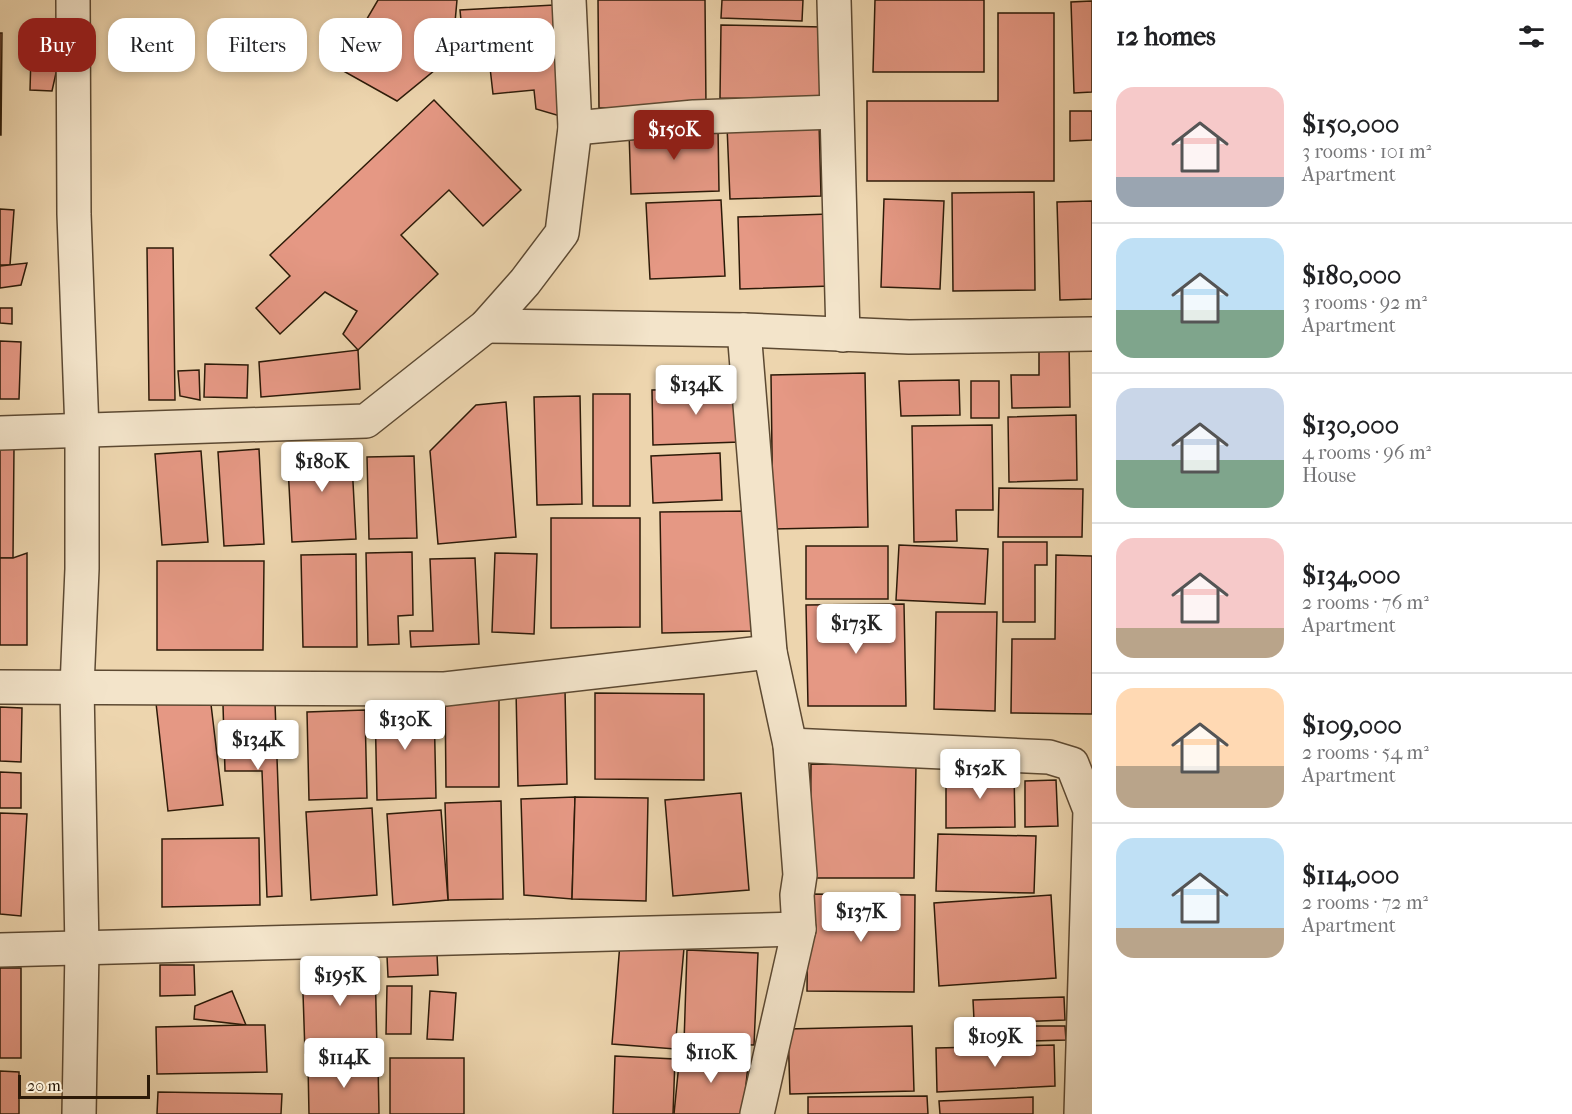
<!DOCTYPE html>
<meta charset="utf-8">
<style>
:root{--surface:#fff;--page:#f6f6f6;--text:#202124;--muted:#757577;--line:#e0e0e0;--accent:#8f2418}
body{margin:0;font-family:"IM FELL French Canon",serif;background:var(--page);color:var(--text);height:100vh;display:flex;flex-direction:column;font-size:22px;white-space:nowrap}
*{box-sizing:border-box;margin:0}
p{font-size:20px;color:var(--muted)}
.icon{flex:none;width:33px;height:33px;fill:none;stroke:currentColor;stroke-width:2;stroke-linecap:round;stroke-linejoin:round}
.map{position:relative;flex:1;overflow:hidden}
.sheet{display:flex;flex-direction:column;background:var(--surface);width:480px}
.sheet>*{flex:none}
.banner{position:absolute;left:18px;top:18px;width:570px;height:54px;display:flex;gap:12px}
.scale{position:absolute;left:18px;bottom:15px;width:132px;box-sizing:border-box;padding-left:6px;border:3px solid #2c1a08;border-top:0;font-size:16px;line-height:21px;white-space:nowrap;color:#2c1a08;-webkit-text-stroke:4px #f3e4ca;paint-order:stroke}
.price{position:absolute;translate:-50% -51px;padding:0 14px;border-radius:6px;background:#fff;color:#222;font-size:20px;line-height:39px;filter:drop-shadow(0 2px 3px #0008)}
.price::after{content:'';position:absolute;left:50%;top:36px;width:18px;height:14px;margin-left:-9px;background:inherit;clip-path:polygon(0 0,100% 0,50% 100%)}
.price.on{background:var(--accent);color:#fff}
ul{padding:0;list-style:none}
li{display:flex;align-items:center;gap:18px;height:150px;padding:0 24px}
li+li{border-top:2px solid var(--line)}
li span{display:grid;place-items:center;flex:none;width:168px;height:120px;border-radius:18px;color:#555}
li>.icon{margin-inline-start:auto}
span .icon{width:72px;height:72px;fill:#fffc;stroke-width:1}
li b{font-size:26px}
h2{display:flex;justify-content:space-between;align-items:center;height:72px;padding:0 24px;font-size:26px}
.tag{padding:0 21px;border-radius:18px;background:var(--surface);box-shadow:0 3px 9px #0003;font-size:21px;line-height:54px}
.tag.on{background:var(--accent);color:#fff}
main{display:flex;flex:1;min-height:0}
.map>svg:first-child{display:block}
.building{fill:#e59884;stroke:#2c1a08;stroke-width:1.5}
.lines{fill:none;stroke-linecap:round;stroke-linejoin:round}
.minor-casing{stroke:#5c4932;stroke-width:36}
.minor{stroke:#f3e4ca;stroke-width:33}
</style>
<main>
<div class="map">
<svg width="1092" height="1114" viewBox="0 0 1092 1114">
<rect width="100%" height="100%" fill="#edd5ae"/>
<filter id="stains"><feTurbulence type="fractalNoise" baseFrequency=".00333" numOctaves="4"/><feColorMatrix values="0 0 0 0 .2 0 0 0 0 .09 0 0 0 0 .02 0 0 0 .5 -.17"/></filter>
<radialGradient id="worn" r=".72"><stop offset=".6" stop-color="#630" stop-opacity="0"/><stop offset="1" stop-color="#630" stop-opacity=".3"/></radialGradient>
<g class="building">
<path d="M 378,0 L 457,0 L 452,56 L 397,101 L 338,68 Z"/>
<path d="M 598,0 L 705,0 L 706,107 L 599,108 Z"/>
<path d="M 722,0 L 803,0 L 802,21 L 721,18 Z"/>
<path d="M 875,0 L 984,0 L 984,72 L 873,72 Z"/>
<path d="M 1092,1 L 1092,92 L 1074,93 L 1071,2 Z"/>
<path d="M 554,5 L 560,116 L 536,109 L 534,90 L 493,94 L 487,41 L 462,31 L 460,10 Z"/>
<path d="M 998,13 L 1054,13 L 1054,181 L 867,181 L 867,101 L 998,101 Z"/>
<path d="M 721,25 L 823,27 L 823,100 L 720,98 Z"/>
<path d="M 0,33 L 2,33 L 1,135 L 0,135 Z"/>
<path d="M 60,55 L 52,91 L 30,90 L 31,56 Z"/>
<path d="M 434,100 L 521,190 L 483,226 L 449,190 L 401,235 L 438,274 L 358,350 L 343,334 L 357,311 L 325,292 L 280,334 L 256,308 L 290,276 L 270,255 Z"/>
<path d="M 1070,111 L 1092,111 L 1092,140 L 1070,141 Z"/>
<path d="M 819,122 L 821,196 L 730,199 L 727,126 Z"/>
<path d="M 718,129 L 719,191 L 631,194 L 629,131 Z"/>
<path d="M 1034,192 L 1035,290 L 953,291 L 952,193 Z"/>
<path d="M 884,199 L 944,201 L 940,289 L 881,287 Z"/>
<path d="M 721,200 L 725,276 L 650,279 L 646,203 Z"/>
<path d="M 1092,201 L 1092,299 L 1060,300 L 1057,202 Z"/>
<path d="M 0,209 L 14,210 L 10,265 L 0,265 Z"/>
<path d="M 829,214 L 831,286 L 740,289 L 738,217 Z"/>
<path d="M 147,248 L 173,248 L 175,400 L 149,400 Z"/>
<path d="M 27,263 L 21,285 L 0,288 L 0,266 Z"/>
<path d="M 0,308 L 12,308 L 12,324 L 0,323 Z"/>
<path d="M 0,341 L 21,342 L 19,399 L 0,399 Z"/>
<path d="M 1069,342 L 1070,407 L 1012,408 L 1011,375 L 1039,375 L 1039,343 Z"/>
<path d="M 358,350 L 360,389 L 261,397 L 259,362 Z"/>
<path d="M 205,364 L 248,365 L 247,398 L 204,397 Z"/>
<path d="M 199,370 L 200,400 L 180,396 L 178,371 Z"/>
<path d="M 865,373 L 868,527 L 773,529 L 771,375 Z"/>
<path d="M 959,380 L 960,415 L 901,416 L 899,381 Z"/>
<rect x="971" y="381" width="28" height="37"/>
<path d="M 739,388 L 740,442 L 653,445 L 652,390 Z"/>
<rect x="593" y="394" width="37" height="112"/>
<path d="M 580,396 L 582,504 L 537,505 L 534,397 Z"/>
<path d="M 506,402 L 516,537 L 438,544 L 430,451 L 476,405 Z"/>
<path d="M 1076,415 L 1077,480 L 1009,482 L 1008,417 Z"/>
<path d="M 992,425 L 993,510 L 956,510 L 957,541 L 914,542 L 912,426 Z"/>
<path d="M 351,444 L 356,539 L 292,542 L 287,448 Z"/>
<path d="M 0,448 L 14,448 L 13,558 L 0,558 Z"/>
<path d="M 259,449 L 264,544 L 224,546 L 218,452 Z"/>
<path d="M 201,451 L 208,542 L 162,545 L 155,454 Z"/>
<path d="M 720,453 L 722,500 L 653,503 L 651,456 Z"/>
<path d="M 414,456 L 417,538 L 369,539 L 367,457 Z"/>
<path d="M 999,488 L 1083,489 L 1082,537 L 998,537 Z"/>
<path d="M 750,511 L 752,631 L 662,633 L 660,512 Z"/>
<path d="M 551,518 L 640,518 L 640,627 L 551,628 Z"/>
<path d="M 1003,542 L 1047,542 L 1047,565 L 1035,565 L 1035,622 L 1003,622 Z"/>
<path d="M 899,545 L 988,549 L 985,604 L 896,600 Z"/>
<rect x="806" y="546" width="82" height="53"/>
<path d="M 412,552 L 413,615 L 398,616 L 399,644 L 368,645 L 366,553 Z"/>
<path d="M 27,553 L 27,645 L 0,645 L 0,558 L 13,558 Z"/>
<path d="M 495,553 L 537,554 L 534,634 L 492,632 Z"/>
<path d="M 356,554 L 357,647 L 303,647 L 301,555 Z"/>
<path d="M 1056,555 L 1092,556 L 1092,714 L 1011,713 L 1012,639 L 1055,639 Z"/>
<path d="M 475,558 L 479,644 L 411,647 L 410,631 L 433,631 L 430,559 Z"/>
<path d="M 157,561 L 264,561 L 263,650 L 157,650 Z"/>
<path d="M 904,604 L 906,706 L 808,706 L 806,605 Z"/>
<path d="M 936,612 L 997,612 L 995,711 L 934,709 Z"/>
<path d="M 499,688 L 499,787 L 446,787 L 445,689 Z"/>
<path d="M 516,690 L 565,690 L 567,784 L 518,786 Z"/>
<path d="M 595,693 L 704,694 L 704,780 L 595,779 Z"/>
<path d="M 210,696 L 223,805 L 168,811 L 156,703 Z"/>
<path d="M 275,703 L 282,896 L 267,897 L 262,771 L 225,771 L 223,705 Z"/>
<path d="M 375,703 L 434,703 L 436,798 L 377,800 Z"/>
<path d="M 0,707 L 22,708 L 21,762 L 0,761 Z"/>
<path d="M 365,710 L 367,798 L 309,800 L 307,712 Z"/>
<path d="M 811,764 L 916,765 L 914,878 L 810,878 Z"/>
<path d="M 1014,771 L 1015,827 L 946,828 L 946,772 Z"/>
<path d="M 0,772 L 21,773 L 21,808 L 0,808 Z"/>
<path d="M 1056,780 L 1058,826 L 1025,827 L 1025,781 Z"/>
<path d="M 741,793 L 749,890 L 673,896 L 665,800 Z"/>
<path d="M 575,797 L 572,899 L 524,895 L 521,799 Z"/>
<path d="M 575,797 L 648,798 L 646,901 L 572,899 Z"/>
<path d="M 501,801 L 503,899 L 448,900 L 445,803 Z"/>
<path d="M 372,808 L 377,895 L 311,900 L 306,812 Z"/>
<path d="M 441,810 L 448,900 L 393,905 L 387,814 Z"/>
<path d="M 0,813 L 27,814 L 21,916 L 0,914 Z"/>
<path d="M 938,834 L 1036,836 L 1034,893 L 936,891 Z"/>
<path d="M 259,838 L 260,905 L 162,907 L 162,839 Z"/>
<path d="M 808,894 L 915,895 L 914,992 L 807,991 Z"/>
<path d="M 1051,895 L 1056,978 L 939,986 L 934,903 Z"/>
<path d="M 620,943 L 684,948 L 675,1049 L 612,1044 Z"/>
<path d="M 687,950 L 758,953 L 754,1045 L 684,1043 Z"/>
<path d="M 437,954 L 438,975 L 388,977 L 387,956 Z"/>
<path d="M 375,961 L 377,1051 L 305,1053 L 302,963 Z"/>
<path d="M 160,965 L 194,965 L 195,995 L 160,996 Z"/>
<rect x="0" y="968" width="21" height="90"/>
<path d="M 387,986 L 412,986 L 411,1034 L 386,1034 Z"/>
<path d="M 232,991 L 246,1025 L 194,1019 L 195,1006 Z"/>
<path d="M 430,991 L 456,993 L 453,1040 L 427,1039 Z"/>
<path d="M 1064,997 L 1065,1020 L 988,1023 L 988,1040 L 975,1040 L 973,1000 Z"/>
<path d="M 246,1025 L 265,1025 L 267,1072 L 157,1074 L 156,1027 Z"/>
<path d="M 912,1026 L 914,1091 L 790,1094 L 788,1029 Z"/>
<path d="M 1003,1026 L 1065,1026 L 1066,1040 L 1004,1042 Z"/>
<path d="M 1054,1045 L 1055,1086 L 937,1092 L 936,1048 Z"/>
<path d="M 680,1053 L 749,1055 L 743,1114 L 674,1114 Z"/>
<path d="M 615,1056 L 675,1059 L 673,1114 L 613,1114 Z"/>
<rect x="390" y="1058" width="74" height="56"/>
<path d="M 378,1063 L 379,1114 L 309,1114 L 308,1064 Z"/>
<path d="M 0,1071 L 19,1072 L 19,1114 L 0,1114 Z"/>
<path d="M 158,1092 L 282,1094 L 281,1114 L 157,1114 Z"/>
<path d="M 927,1096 L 928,1114 L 808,1114 L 808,1097 Z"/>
<path d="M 1033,1097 L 1033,1114 L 940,1114 L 939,1101 Z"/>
</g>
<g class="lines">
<g class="minor-casing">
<g id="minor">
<path d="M 73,0 L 74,214 L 82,431 L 82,569 L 77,687 L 82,949 L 79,1114"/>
<path d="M 834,0 L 843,335"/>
<path d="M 575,128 L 694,117 L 836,112"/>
<path d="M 486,326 L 744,330 L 909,337 L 1092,334"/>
<path d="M 744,330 L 770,652 L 790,745 L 800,875 L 797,895 L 799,929 L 757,1114"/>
<path d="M 0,433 L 366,421 L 486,326 L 525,282 L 562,233 L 575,128 L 569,0"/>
<path d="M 0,687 L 445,689 L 770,652"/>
<path d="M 790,745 L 1049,757 L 1072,764 L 1090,810 L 1081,1114"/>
<path d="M 0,950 L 799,929"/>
</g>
</g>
<use href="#minor" class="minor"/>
</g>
<rect width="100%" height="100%" filter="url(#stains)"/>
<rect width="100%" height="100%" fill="url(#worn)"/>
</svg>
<div class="scale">20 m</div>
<b class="price on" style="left:674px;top:161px">$150K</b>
<b class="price" style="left:696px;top:416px">$134K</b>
<b class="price" style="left:322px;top:493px">$180K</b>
<b class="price" style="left:856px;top:655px">$173K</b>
<b class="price" style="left:405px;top:751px">$130K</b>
<b class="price" style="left:258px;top:771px">$134K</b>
<b class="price" style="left:980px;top:800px">$152K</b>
<b class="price" style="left:861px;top:943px">$137K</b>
<b class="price" style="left:340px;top:1007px">$195K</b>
<b class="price" style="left:995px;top:1068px">$109K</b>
<b class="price" style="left:711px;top:1084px">$110K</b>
<b class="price" style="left:344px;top:1089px">$114K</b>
<div class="banner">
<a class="tag on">Buy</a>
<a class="tag">Rent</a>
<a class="tag">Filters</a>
<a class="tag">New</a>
<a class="tag">Apartment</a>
</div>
</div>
<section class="sheet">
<h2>12 homes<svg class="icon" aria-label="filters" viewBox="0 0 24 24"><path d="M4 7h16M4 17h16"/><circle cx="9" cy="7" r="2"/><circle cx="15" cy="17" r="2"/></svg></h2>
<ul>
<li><span style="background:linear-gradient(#f6c9c9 75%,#9aa5b1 0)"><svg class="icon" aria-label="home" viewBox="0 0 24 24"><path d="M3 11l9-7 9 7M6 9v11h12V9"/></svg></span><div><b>$150,000</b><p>3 rooms · 101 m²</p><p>Apartment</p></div></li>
<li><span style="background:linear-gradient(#bfe0f5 60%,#7fa58c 0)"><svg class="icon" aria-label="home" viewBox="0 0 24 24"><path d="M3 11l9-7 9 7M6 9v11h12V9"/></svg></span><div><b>$180,000</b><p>3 rooms · 92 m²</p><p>Apartment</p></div></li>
<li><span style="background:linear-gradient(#c9d6e8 60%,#7fa58c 0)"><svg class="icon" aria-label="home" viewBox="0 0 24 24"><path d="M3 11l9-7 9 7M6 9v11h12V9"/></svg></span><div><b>$130,000</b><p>4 rooms · 96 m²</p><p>House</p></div></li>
<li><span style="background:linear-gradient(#f6c9c9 75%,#b9a48a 0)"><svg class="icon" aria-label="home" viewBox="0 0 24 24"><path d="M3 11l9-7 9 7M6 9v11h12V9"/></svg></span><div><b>$134,000</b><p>2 rooms · 76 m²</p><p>Apartment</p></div></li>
<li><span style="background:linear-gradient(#ffd9b3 65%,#b9a48a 0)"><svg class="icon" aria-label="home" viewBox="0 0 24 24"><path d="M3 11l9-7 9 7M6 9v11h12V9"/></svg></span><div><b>$109,000</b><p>2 rooms · 54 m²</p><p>Apartment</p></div></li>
<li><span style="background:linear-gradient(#bfe0f5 75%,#b9a48a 0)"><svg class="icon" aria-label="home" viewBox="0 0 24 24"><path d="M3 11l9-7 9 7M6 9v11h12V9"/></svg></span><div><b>$114,000</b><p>2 rooms · 72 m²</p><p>Apartment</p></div></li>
</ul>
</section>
</main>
